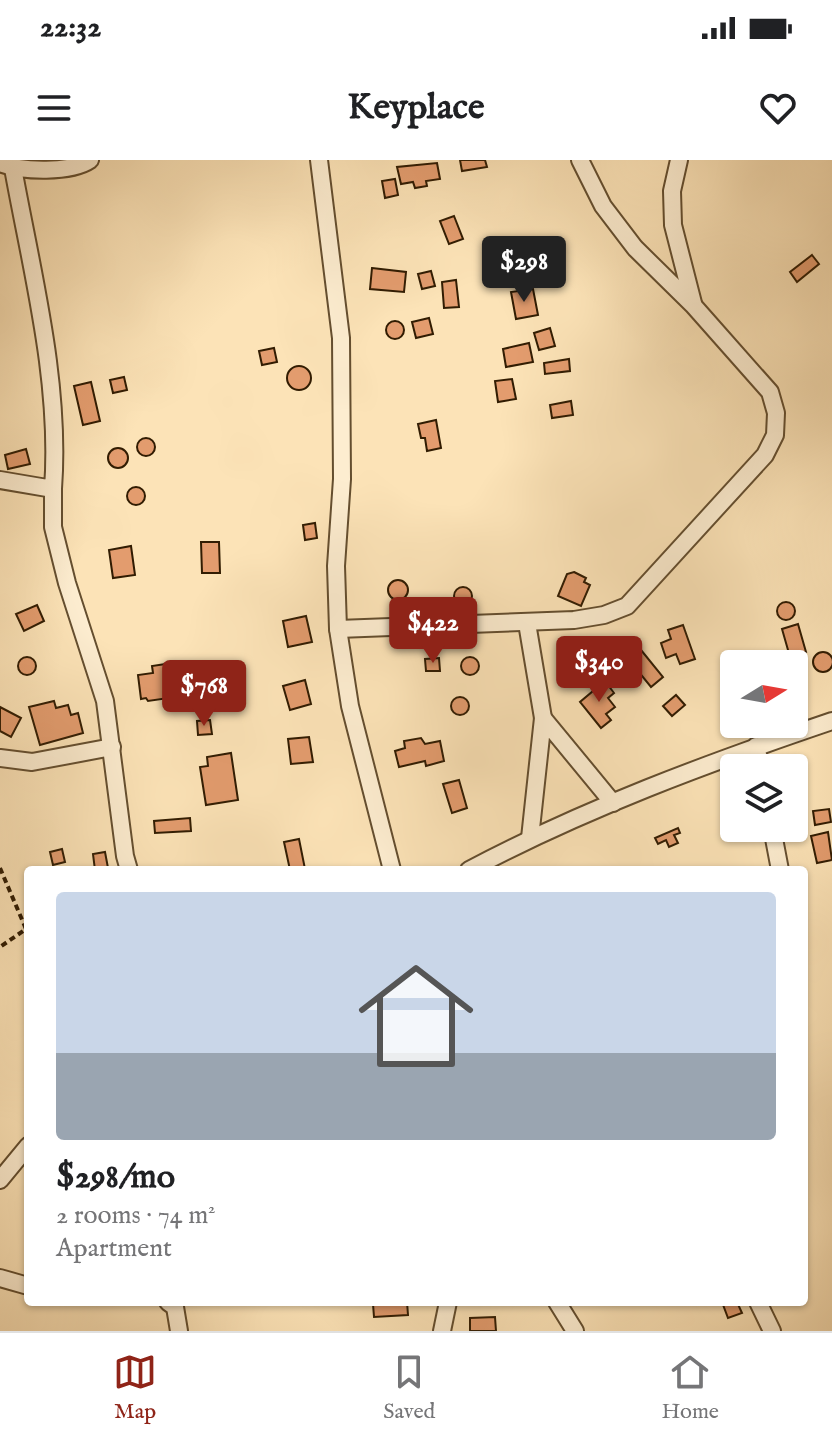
<!DOCTYPE html>
<meta charset="utf-8">
<style>
:root{--surface:#fff;--page:#f2f2f2;--text:#202124;--muted:#757577;--line:#e0e0e0;--accent:#8f2418}
body{margin:0;font-family:"IM FELL English",serif;background:var(--page);color:var(--text);height:100vh;display:flex;flex-direction:column;font-size:30px;white-space:nowrap}
*{box-sizing:border-box;margin:0}
p{font-size:26px;color:var(--muted)}
.icon{flex:none;width:44px;height:44px;fill:none;stroke:currentColor;stroke-width:2;stroke-linecap:round;stroke-linejoin:round}
.map{position:relative;flex:1;overflow:hidden}
.sheet{position:absolute;left:24px;top:706px;width:784px;height:440px;display:flex;flex-direction:column;background:var(--surface);border-radius:8px;box-shadow:0 2px 6px #0004}
.sheet>*{flex:none}
.needle{width:52px;rotate:79deg}
.controls{position:absolute;left:720px;top:490px;display:grid;gap:16px}
.controls a{display:grid;place-items:center;width:88px;height:88px;border-radius:8px;background:var(--surface);box-shadow:0 2px 6px #0004;font-size:40px}
.price{position:absolute;translate:-50% -68px;padding:0 18px;border-radius:8px;background:var(--accent);color:#fff;font-size:26px;line-height:52px;filter:drop-shadow(0 2px 4px #0008)}
.price::after{content:'';position:absolute;left:50%;top:48px;width:24px;height:18px;margin-left:-12px;background:inherit;clip-path:polygon(0 0,100% 0,50% 100%)}
.price.selected{background:#222;color:#fff}
ul{padding:0;list-style:none}
li{display:grid;align-content:center;gap:16px;height:424px;padding:0 32px}
li span{display:grid;place-items:center;height:248px;border-radius:8px;color:#555}
li>.icon{margin-inline-start:auto}
span .icon{width:144px;height:144px;fill:#fffc;stroke-width:1}
li b{font-size:34px}
.status{display:flex;justify-content:space-between;align-items:center;height:56px;padding:0 40px;background:var(--surface);direction:ltr}
.status svg{height:22px;fill:currentColor}
header{display:flex;justify-content:space-between;align-items:center;height:104px;padding:0 32px;background:var(--surface);font-size:36px;font-weight:700}
.tabs{display:flex;justify-content:space-around;align-items:center;height:112px;border-top:2px solid var(--line);background:var(--surface);font-size:22px;color:var(--muted)}
.tabs a{display:grid;justify-items:center;gap:4px}
.tabs .selected{color:var(--accent)}
.map>svg:first-child{display:block}
.building{fill:#e39c6e;stroke:#311c02;stroke-width:2}
.lines{fill:none;stroke-linecap:round;stroke-linejoin:round}
.minor-casing{stroke:#644e2f;stroke-width:20}
.path{stroke:#311c02;stroke-width:4;stroke-dasharray:6 4;stroke-linecap:butt}
.minor{stroke:#fdedd0;stroke-width:16}
</style>
<div class="status"><b>22:32</b><svg viewBox="0 0 49 12"><path d="M0 12V9h3v3zM5 12V6h3v6zM10 12V3h3v9zM15 12V0h3v12zM26 1h20v11H26zM47 4h2v5h-2z"/></svg></div>
<header><svg class="icon" aria-label="menu" viewBox="0 0 24 24"><path d="M4 6h16M4 12h16M4 18h16"/></svg>Keyplace<svg class="icon" aria-label="heart" viewBox="0 0 24 24"><path d="M12 20l-8-8c-3-5 5-10 8-4 3-6 11-1 8 4z"/></svg></header>
<div class="map">
<svg width="832" height="1171" viewBox="0 0 832 1171">
<rect width="100%" height="100%" fill="#fce3b7"/>
<filter id="stains"><feTurbulence type="fractalNoise" baseFrequency=".0025" numOctaves="4"/><feColorMatrix values="0 0 0 0 .2 0 0 0 0 .09 0 0 0 0 .02 0 0 0 .5 -.17"/></filter>
<radialGradient id="worn" r=".72"><stop offset=".6" stop-color="#630" stop-opacity="0"/><stop offset="1" stop-color="#630" stop-opacity=".3"/></radialGradient>
<g class="building">
<path d="M 460,0 L 485,0 L 487,7 L 462,11 Z"/>
<path d="M 437,3 L 440,19 L 426,21 L 427,26 L 415,28 L 413,22 L 401,24 L 397,7 Z"/>
<path d="M 395,19 L 398,35 L 385,38 L 382,21 Z"/>
<path d="M 454,56 L 463,79 L 449,84 L 440,61 Z"/>
<path d="M 812,95 L 819,104 L 797,122 L 790,112 Z"/>
<path d="M 530,97 L 534,111 L 520,115 L 516,101 Z"/>
<path d="M 372,108 L 406,112 L 404,132 L 370,129 Z"/>
<path d="M 431,111 L 435,126 L 422,129 L 418,114 Z"/>
<path d="M 456,120 L 459,147 L 444,148 L 442,122 Z"/>
<path d="M 533,129 L 538,155 L 516,159 L 511,132 Z"/>
<path d="M 429,158 L 433,174 L 416,178 L 412,162 Z"/>
<circle cx="395" cy="170" r="9"/>
<path d="M 550,168 L 555,186 L 539,190 L 534,173 Z"/>
<path d="M 529,183 L 533,202 L 506,207 L 503,189 Z"/>
<path d="M 274,188 L 277,202 L 262,205 L 259,191 Z"/>
<path d="M 569,199 L 570,211 L 545,214 L 544,203 Z"/>
<circle cx="299" cy="218" r="12"/>
<path d="M 124,217 L 127,230 L 113,233 L 110,220 Z"/>
<path d="M 512,219 L 516,239 L 498,242 L 495,221 Z"/>
<path d="M 91,222 L 100,261 L 83,265 L 74,226 Z"/>
<path d="M 571,241 L 573,255 L 552,258 L 550,245 Z"/>
<path d="M 436,260 L 441,288 L 427,291 L 425,278 L 421,278 L 418,264 Z"/>
<circle cx="146" cy="287" r="9"/>
<circle cx="118" cy="298" r="10"/>
<path d="M 26,289 L 30,304 L 8,309 L 5,295 Z"/>
<circle cx="136" cy="336" r="9"/>
<path d="M 315,363 L 317,378 L 305,380 L 303,365 Z"/>
<path d="M 201,382 L 219,382 L 220,413 L 202,413 Z"/>
<path d="M 131,386 L 135,415 L 113,418 L 109,390 Z"/>
<path d="M 574,412 L 586,418 L 584,422 L 590,425 L 581,446 L 558,436 L 567,414 Z"/>
<circle cx="398" cy="430" r="10"/>
<circle cx="463" cy="436" r="9"/>
<circle cx="786" cy="451" r="9"/>
<path d="M 37,445 L 44,461 L 24,471 L 16,454 Z"/>
<path d="M 306,456 L 312,482 L 288,487 L 283,461 Z"/>
<path d="M 798,464 L 806,492 L 790,497 L 782,469 Z"/>
<path d="M 683,465 L 695,499 L 680,504 L 676,494 L 666,498 L 661,483 L 671,479 L 668,470 Z"/>
<path d="M 641,490 L 663,517 L 651,527 L 629,500 Z"/>
<circle cx="823" cy="502" r="10"/>
<circle cx="470" cy="506" r="9"/>
<circle cx="27" cy="506" r="9"/>
<path d="M 439,498 L 440,511 L 426,511 L 425,499 Z"/>
<path d="M 179,502 L 183,530 L 176,531 L 176,537 L 148,541 L 146,538 L 141,539 L 138,515 L 153,513 L 152,506 Z"/>
<path d="M 305,520 L 311,544 L 290,550 L 283,526 Z"/>
<path d="M 605,521 L 614,533 L 608,538 L 615,547 L 606,554 L 611,560 L 601,568 L 580,542 Z"/>
<path d="M 676,535 L 685,545 L 672,556 L 663,546 Z"/>
<circle cx="460" cy="546" r="9"/>
<path d="M 54,541 L 56,548 L 68,545 L 71,555 L 78,553 L 83,573 L 40,585 L 29,547 Z"/>
<path d="M 0,547 L 21,558 L 11,577 L 0,571 Z"/>
<path d="M 210,560 L 212,574 L 198,575 L 197,561 Z"/>
<path d="M 309,577 L 313,602 L 291,604 L 288,579 Z"/>
<path d="M 421,578 L 425,584 L 440,581 L 444,601 L 426,606 L 425,601 L 399,607 L 395,591 L 405,588 L 404,581 Z"/>
<path d="M 231,593 L 238,640 L 206,645 L 200,607 L 208,606 L 207,597 Z"/>
<path d="M 459,620 L 467,648 L 452,653 L 443,624 Z"/>
<path d="M 829,649 L 831,662 L 815,665 L 813,651 Z"/>
<path d="M 190,658 L 191,671 L 155,673 L 154,661 Z"/>
<path d="M 678,668 L 680,673 L 674,675 L 678,683 L 669,687 L 666,680 L 658,684 L 655,678 Z"/>
<path d="M 828,672 L 832,700 L 817,703 L 811,676 Z"/>
<path d="M 299,679 L 305,709 L 290,710 L 284,682 Z"/>
<path d="M 62,689 L 65,702 L 53,705 L 50,692 Z"/>
<path d="M 105,692 L 108,708 L 95,710 L 93,694 Z"/>
<path d="M 407,1142 L 408,1155 L 374,1157 L 373,1144 Z"/>
<path d="M 722,1142 L 737,1142 L 742,1153 L 728,1158 Z"/>
<path d="M 495,1157 L 496,1171 L 470,1171 L 470,1158 Z"/>
</g>
<g class="lines">
<g class="minor-casing">
<g id="minor">
<path d="M 319,0 L 341,178 L 342,319 L 336,406 L 338,469 L 350,546 L 392,710"/>
<path d="M 679,0 L 672,31 L 673,65 L 693,143"/>
<path d="M 0,3 C 22,12 71,13 90,0"/>
<path d="M 0,320 L 53,329 C 61,222 32,113 13,8"/>
<path d="M 53,329 L 53,367 L 67,423 L 105,541 L 125,696 L 129,710"/>
<path d="M 527,463 L 543,558"/>
<path d="M 338,469 L 574,460 L 604,455 L 627,446 L 765,295 L 775,275 L 776,253 L 770,232 L 693,145 L 635,88 L 603,46 L 580,0"/>
<path d="M 756,586 L 761,608"/>
<path d="M 0,598 L 32,602 L 112,587"/>
<path d="M 772,668 L 780,710"/>
<path d="M 530,678 L 543,558 L 613,643"/>
<path d="M 469,710 C 584,649 708,603 832,561"/>
<path d="M 0,1020 L 28,986"/>
<path d="M 0,1118 L 28,1126"/>
<path d="M 168,1142 L 175,1147 L 179,1171"/>
<path d="M 557,1142 L 575,1171"/>
<path d="M 758,1142 L 772,1171"/>
<path d="M 442,1171 L 448,1142"/>
</g>
</g>
<path class="path" d="M 0,708 L 26,769 L 0,787"/>
<use href="#minor" class="minor"/>
</g>
<rect width="100%" height="100%" filter="url(#stains)"/>
<rect width="100%" height="100%" fill="url(#worn)"/>
</svg>
<div class="controls">
<a><svg class="needle" viewBox="-14 -14 28 28"><path d="M0-13l5 13h-10z" fill="#e53935"/><path d="M0 13l5-13h-10z" fill="#757577"/></svg></a>
<a><svg class="icon" aria-label="layers" viewBox="0 0 24 24"><path d="M12 4l9 5-9 5-9-5zM3 14l9 5 9-5"/></svg></a>
</div>
<b class="price selected" style="left:524px;top:144px">$298</b>
<b class="price" style="left:433px;top:505px">$422</b>
<b class="price" style="left:599px;top:544px">$340</b>
<b class="price" style="left:204px;top:568px">$768</b>
<section class="sheet">
<ul>
<li><span style="background:linear-gradient(#c9d6e8 65%,#9aa5b1 0)"><svg class="icon" aria-label="home" viewBox="0 0 24 24"><path d="M3 11l9-7 9 7M6 9v11h12V9"/></svg></span><div><b>$298/mo</b><p>2 rooms · 74 m²</p><p>Apartment</p></div></li>
</ul>
</section>
</div>
<nav class="tabs">
<a class="selected"><svg class="icon" aria-label="map" viewBox="0 0 24 24"><path d="M3 6l6-2 6 2 6-2v14l-6 2-6-2-6 2zM9 4v14M15 6v14"/></svg>Map</a>
<a><svg class="icon" aria-label="saved" viewBox="0 0 24 24"><path d="M7 4h10v16l-5-4-5 4z"/></svg>Saved</a>
<a><svg class="icon" aria-label="home" viewBox="0 0 24 24"><path d="M3 11l9-7 9 7M6 9v11h12V9"/></svg>Home</a>
</nav>
